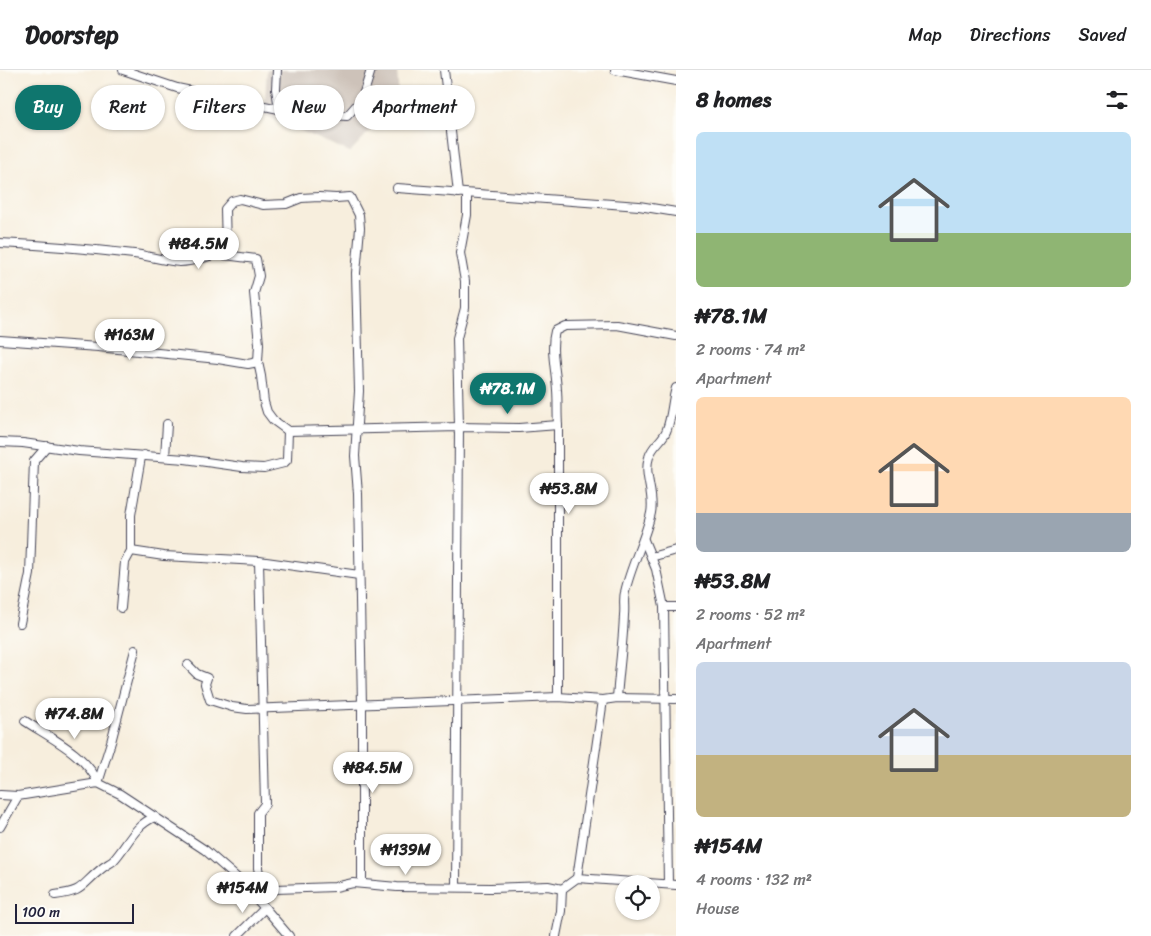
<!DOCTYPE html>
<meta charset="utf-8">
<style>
:root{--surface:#fff;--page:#f6f6f6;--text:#202124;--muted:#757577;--line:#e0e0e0;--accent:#0f766e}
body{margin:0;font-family:Sriracha,sans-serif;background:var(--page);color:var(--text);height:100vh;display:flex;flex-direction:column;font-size:19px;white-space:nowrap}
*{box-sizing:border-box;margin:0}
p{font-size:16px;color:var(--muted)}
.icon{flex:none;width:28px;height:28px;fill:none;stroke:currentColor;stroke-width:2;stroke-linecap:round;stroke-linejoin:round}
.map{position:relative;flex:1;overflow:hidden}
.drawer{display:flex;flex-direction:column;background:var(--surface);width:475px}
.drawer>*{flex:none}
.guide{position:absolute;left:15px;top:15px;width:475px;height:45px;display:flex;gap:10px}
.controls{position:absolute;left:615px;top:805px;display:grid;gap:10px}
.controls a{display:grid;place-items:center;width:45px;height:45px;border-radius:50%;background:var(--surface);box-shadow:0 1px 4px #0004;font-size:25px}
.scale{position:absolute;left:15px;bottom:12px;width:119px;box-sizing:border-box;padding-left:5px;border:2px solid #22223b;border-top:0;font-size:14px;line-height:18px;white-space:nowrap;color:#22223b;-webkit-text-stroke:4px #fdfcf7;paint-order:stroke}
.price{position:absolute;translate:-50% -42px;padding:0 11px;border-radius:18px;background:#fff;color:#222;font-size:16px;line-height:32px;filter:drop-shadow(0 1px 2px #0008)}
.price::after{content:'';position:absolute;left:50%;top:30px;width:15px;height:11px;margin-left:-8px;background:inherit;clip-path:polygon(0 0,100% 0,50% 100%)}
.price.selected{background:var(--accent);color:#fff}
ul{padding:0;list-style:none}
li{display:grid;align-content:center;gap:10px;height:265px;padding:0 20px}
li span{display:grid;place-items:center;height:155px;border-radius:8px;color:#555}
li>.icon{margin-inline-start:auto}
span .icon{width:90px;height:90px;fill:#fffc;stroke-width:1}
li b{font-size:21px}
h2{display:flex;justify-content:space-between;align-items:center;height:60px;padding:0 20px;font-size:21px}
.chip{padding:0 18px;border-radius:22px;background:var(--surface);box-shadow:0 1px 4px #0004;font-size:18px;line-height:45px}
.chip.selected{background:var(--accent);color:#fff}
header{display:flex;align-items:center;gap:30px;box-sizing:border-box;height:70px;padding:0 25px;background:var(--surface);border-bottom:1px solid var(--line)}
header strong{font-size:24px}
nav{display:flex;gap:28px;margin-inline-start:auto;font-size:18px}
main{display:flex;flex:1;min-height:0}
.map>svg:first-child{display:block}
.industrial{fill:#cdc2b9}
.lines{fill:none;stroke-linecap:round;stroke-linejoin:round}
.minor-casing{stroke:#424153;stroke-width:10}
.minor{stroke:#fff;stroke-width:8}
</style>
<header>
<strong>Doorstep</strong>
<nav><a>Map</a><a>Directions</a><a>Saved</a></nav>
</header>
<main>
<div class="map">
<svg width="676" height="866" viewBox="0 0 676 866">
<rect width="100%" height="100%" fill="#fdfcf7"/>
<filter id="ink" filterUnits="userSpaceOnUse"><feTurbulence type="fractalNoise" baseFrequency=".02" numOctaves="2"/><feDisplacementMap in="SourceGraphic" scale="10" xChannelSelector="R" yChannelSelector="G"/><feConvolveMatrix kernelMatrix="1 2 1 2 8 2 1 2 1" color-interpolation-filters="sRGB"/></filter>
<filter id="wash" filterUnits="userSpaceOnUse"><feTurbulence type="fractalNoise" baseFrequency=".0096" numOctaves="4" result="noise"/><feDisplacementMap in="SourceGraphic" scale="20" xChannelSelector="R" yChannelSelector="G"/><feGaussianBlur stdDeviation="1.12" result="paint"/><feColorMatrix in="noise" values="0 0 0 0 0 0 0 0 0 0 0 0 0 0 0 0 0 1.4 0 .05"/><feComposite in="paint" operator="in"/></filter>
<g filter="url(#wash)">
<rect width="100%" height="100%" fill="#f7eedd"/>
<path class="industrial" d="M 267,0 L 397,0 L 399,30 L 350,82 L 264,45 Z"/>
</g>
<g filter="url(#ink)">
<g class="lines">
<g class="minor-casing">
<g id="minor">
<path d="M 123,0 L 177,18 L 279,39"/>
<path d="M 277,0 L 276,19 L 279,39 L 297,43 L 347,46 L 362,29 L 371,0"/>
<path d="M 444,0 L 458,123"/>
<path d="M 615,0 L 676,11"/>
<path d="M 397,118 L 639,136 L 676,142"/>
<path d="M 0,173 C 45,175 90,179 134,184 C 149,186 165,191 180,192 C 189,192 222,185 226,177 L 225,139 L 232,131 L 240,129 L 263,135 L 286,134 L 301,128 L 319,127 L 336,128 L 350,127 L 359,145 L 360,158 L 356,203 L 359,321 L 355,386 L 358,424 L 362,635 L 362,813"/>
<path d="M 217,184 L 256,189 L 259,206 L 254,223 L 259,274 L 258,292 L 261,306 L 264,332 L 267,342 L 273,350 L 288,361 L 459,357 L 519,358 L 558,355"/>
<path d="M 0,270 L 98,277 L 218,289 L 248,294 L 258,292"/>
<path d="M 0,372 L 23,373 L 79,381 L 185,389 L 242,397 L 264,398 L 284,393 L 287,390 L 288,361"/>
<path d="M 165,387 L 167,354"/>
<path d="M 644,470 L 656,499 L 664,537 L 668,814"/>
<path d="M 131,481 L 164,486 L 259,491 L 359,505"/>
<path d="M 651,487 L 676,480"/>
<path d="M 664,537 L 676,537"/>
<path d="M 121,538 L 125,492 L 131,481 L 131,445 L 141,387 L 144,385"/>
<path d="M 20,553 L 30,504 L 34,391 L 47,376"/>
<path d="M 188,595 L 197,604 L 207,608 L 205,614 L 210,630 L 232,637 L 247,639 L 558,627 L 603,630 L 617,628 L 676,629"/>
<path d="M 558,627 L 558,355 C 557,343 558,332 557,320 C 556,301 550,279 555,261 L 565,256 L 617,255 L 676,266"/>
<path d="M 617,628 C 619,600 623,573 624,545 C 625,537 623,529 625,522 C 631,495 645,470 651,443 C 655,424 643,405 649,387 C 652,375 664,370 667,359 C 672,346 672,331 676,318"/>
<path d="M 25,651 C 49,667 87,685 98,713"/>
<path d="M 98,713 L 111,672 L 135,580"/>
<path d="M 0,725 L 18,726 L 98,713 L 120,724 L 205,780 L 236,807 L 265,838 L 289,866"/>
<path d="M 0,757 L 18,726"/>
<path d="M 577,808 L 603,630"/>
<path d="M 456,817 L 459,357 L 457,268 L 465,238 L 465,211 L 460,183 L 467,145 L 467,124"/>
<path d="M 252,824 L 260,808 L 258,798 L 258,743 L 265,734 L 259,491"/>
<path d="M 252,824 L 276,819 L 335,817 L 353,813 L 397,817 L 491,818 L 548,816 L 562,819"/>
<path d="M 55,825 C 85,821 79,817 100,800 C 104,796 109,794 113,791 C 128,775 134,755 155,747"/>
<path d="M 237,866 L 265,838"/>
<path d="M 556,866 L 561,841 L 562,819 L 577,808 L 676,815"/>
</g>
</g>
<use href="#minor" class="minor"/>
</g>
</g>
</svg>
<div class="controls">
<a><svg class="icon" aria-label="locate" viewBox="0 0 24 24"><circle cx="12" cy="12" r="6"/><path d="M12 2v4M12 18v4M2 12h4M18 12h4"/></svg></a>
</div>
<div class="scale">100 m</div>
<b class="price" style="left:199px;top:200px">₦84.5M</b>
<b class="price" style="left:130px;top:291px">₦163M</b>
<b class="price selected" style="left:508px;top:345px">₦78.1M</b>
<b class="price" style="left:569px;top:445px">₦53.8M</b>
<b class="price" style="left:75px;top:670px">₦74.8M</b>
<b class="price" style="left:373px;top:724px">₦84.5M</b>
<b class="price" style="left:406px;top:806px">₦139M</b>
<b class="price" style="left:243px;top:844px">₦154M</b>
<div class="guide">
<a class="chip selected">Buy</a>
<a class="chip">Rent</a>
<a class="chip">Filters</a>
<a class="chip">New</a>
<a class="chip">Apartment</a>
</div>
</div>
<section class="drawer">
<h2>8 homes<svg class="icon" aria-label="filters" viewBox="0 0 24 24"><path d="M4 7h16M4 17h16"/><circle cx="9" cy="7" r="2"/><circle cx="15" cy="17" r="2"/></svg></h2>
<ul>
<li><span style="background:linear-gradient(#bfe0f5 65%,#8fb573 0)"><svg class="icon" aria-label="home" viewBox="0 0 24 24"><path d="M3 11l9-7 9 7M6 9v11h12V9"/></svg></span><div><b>₦78.1M</b><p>2 rooms · 74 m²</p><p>Apartment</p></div></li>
<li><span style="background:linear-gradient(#ffd9b3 75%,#9aa5b1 0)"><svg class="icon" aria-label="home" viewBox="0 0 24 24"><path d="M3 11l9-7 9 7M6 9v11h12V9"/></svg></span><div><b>₦53.8M</b><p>2 rooms · 52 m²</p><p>Apartment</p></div></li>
<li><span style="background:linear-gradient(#c9d6e8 60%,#c2b280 0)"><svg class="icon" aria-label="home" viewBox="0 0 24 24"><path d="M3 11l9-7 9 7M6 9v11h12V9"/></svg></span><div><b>₦154M</b><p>4 rooms · 132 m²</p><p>House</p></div></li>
</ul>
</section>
</main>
